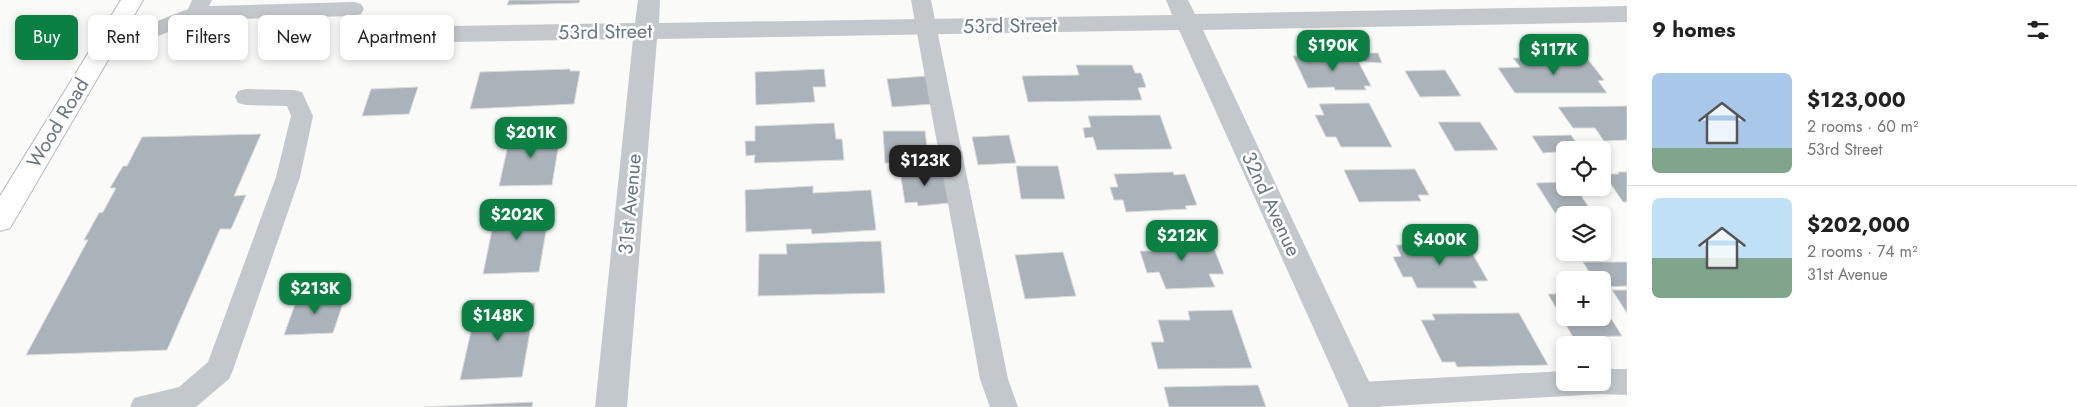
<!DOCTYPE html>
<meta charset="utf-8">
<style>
:root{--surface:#fff;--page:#f6f6f6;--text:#222;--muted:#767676;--line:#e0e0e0;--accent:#0b8043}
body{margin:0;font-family:Jost,sans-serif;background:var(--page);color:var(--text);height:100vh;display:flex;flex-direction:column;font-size:19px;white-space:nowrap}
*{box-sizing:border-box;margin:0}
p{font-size:16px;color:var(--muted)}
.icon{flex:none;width:28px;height:28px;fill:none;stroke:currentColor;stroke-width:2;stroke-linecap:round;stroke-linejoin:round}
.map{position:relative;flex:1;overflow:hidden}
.side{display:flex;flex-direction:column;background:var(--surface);width:450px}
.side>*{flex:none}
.top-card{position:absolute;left:15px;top:15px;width:475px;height:45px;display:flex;gap:10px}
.fabs{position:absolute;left:1556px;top:141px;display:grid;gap:10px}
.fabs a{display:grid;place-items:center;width:55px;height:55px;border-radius:8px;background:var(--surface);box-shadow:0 2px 8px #0003;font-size:25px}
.price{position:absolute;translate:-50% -42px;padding:0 11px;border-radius:10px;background:var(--accent);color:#fff;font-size:16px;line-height:32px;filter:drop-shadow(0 1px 2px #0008)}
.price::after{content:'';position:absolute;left:50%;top:30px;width:15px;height:11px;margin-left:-8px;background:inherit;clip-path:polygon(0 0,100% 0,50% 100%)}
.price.active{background:#222;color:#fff}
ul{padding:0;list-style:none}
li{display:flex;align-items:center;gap:15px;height:125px;padding:0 25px}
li+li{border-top:1px solid var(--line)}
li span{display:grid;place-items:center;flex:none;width:140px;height:100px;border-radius:8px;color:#555}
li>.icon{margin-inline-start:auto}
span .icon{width:60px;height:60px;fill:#fffc;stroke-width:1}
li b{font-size:21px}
h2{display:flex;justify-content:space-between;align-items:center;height:60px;padding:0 25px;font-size:21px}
.pill{padding:0 18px;border-radius:8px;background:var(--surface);box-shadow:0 2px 8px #0003;font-size:18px;line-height:45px}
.pill.active{background:var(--accent);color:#fff}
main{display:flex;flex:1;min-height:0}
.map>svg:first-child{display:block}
.building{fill:#aab3b9;stroke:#dcdcda}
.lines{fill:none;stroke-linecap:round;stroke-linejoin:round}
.secondary-casing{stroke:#b3babf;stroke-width:2}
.lane{fill:#c3c8cc;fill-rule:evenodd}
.street{fill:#c3c8cc;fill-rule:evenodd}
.secondary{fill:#fff;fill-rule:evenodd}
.labels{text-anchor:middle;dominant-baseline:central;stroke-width:5;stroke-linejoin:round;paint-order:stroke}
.street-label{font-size:20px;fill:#657683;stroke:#fff}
</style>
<main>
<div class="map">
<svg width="1627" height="407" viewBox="0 0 1627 407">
<rect width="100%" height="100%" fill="#fafaf8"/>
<g class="building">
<path d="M 509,0 L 580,0 L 579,3 L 507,5 Z"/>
<path d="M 1361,53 L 1378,53 L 1382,63 L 1365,62 Z"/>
<path d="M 1355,55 L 1371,86 L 1364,86 L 1366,90 L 1335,90 L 1334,87 L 1308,88 L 1293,56 Z"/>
<path d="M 1586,57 L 1604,80 L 1598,81 L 1607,93 L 1515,93 L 1498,68 L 1520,67 L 1513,58 Z"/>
<path d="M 1076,65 L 1132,65 L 1135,73 L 1141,73 L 1146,87 L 1138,88 L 1142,100 L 1028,102 L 1022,76 L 1079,75 Z"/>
<path d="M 570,69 L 570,71 L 580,71 L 574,104 L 470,109 L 480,72 Z"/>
<path d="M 824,69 L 826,87 L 813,87 L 815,102 L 756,105 L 755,72 Z"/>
<path d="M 1445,70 L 1461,96 L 1420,97 L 1405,71 Z"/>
<path d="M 926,76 L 933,104 L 892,107 L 887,79 Z"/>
<path d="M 418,87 L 409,114 L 362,116 L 371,89 Z"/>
<path d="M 1369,103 L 1392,147 L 1341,147 L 1336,137 L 1326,137 L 1315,115 L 1324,115 L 1319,104 Z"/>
<path d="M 1627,106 L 1627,140 L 1604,141 L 1595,128 L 1573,128 L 1558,107 Z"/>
<path d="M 1160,115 L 1172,149 L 1097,150 L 1093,137 L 1085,138 L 1083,128 L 1091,127 L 1088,116 Z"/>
<path d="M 1438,122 L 1480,122 L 1498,150 L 1455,151 Z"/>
<path d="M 834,123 L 836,139 L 842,139 L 844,160 L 754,163 L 755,155 L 746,156 L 745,141 L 755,141 L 755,126 Z"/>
<path d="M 561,130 L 552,185 L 499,186 L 511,132 Z"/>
<path d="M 883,131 L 925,131 L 929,163 L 885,163 Z"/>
<path d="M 261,134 L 234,196 L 246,195 L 231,229 L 220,229 L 167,350 L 26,355 L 88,240 L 84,240 L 99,213 L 103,212 L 116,188 L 110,188 L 123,166 L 127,166 L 142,137 Z"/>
<path d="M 1009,135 L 1016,163 L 978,165 L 972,137 Z"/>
<path d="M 1571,135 L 1581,150 L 1543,153 L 1532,136 Z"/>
<path d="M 1016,166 L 1058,166 L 1065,199 L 1021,199 Z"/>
<path d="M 946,168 L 949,203 L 918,206 L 917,202 L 905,203 L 900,171 Z"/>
<path d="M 1415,169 L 1429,195 L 1418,195 L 1421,201 L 1359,202 L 1344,170 Z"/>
<path d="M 1173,172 L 1174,175 L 1185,174 L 1197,205 L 1185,206 L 1187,209 L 1126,212 L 1123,200 L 1114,200 L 1110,187 L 1118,187 L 1114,174 Z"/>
<path d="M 1618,172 L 1627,172 L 1627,202 L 1623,202 L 1604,174 L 1619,174 Z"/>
<path d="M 1565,182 L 1565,188 L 1576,188 L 1592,212 L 1555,213 L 1536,183 Z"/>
<path d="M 813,186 L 813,193 L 871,190 L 876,230 L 812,234 L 811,229 L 746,232 L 745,190 Z"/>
<path d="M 550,208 L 539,272 L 483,274 L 496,210 Z"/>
<path d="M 1196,236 L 1200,246 L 1213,246 L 1224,274 L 1209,274 L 1215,287 L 1166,289 L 1159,272 L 1147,273 L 1140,251 L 1152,251 L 1148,238 Z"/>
<path d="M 881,241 L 885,293 L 758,296 L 759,254 L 787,254 L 786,244 Z"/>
<path d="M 1467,244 L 1488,281 L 1473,281 L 1477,288 L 1417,288 L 1412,277 L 1403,277 L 1393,257 L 1401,256 L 1396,245 Z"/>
<path d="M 1063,252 L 1076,296 L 1025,299 L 1015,255 Z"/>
<path d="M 1583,262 L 1627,262 L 1627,286 L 1602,287 L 1602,280 L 1594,280 Z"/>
<path d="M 1612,290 L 1627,290 L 1627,313 Z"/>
<path d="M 346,294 L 333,333 L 284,335 L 298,296 Z"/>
<path d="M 1548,294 L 1565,294 L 1565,318 L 1602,318 L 1602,304 L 1622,336 L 1573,337 Z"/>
<path d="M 535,303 L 522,377 L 460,380 L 477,305 Z"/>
<path d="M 1232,310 L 1252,368 L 1158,369 L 1151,342 L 1164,342 L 1158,320 L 1190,320 L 1188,311 Z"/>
<path d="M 1519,313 L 1548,365 L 1457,367 L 1455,362 L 1442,362 L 1421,320 L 1435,320 L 1432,314 Z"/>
<path d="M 1258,385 L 1266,407 L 1169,407 L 1164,387 Z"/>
<path d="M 533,402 L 532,407 L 424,407 Z"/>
</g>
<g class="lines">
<g class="secondary-casing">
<path id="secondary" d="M 121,0 L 143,0 L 10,228 L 0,231 L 0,196 Z"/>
</g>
<g class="lane">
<path d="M 192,0 L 212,0 L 209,6 L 354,2 L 361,4 L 364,9 L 361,14 L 354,16 L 199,20 L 158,36 L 113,39 L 106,37 L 103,32 L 106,27 L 155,22 L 188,9 Z"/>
<path d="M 911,0 L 931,0 L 1008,379 L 1018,407 L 990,407 L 980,379 Z"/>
<path d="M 246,89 L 294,90 L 302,92 L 313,116 L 300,177 L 233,370 L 229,379 L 196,407 L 130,407 L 134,398 L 179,387 L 208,362 L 276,177 L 291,116 L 287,106 L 246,105 L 238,103 L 235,97 L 238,91 Z"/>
<path d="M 1602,369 L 1627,369 L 1627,395 L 1601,394 L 1374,407 L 1358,407 L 1350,404 L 1346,395 L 1350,386 L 1360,382 L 1565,371 L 1565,382 L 1602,382 Z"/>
</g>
<path class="street" d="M 638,0 L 660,0 L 659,23 L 1172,15 L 1166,0 L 1188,0 L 1195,14 L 1627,6 L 1627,22 L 1203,30 L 1381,407 L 1349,407 L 1179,30 L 657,39 L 627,407 L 595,407 L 633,39 L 394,43 L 386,41 L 382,35 L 386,29 L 394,27 L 635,23 Z"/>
<use href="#secondary" class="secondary"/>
</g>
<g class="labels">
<g class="street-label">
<text transform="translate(1010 26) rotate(-1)">53rd Street</text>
<text transform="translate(605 32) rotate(-1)">53rd Street</text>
<text transform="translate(58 123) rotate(-59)">Wood Road</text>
<text transform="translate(630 204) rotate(-85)">31st Avenue</text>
<text transform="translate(1271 204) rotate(65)">32nd Avenue</text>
</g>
</g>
</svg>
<div class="fabs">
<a><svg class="icon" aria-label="locate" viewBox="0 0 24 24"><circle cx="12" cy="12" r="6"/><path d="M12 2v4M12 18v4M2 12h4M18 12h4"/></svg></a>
<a><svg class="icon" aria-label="layers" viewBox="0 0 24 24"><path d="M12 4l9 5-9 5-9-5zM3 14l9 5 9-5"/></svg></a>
<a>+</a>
<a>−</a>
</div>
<b class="price" style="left:1333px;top:72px">$190K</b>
<b class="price" style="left:1554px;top:76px">$117K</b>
<b class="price" style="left:531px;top:159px">$201K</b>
<b class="price active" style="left:925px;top:187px">$123K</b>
<b class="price" style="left:517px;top:241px">$202K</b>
<b class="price" style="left:1182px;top:262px">$212K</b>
<b class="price" style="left:1440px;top:266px">$400K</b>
<b class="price" style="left:315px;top:315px">$213K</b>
<b class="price" style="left:498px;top:342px">$148K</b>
<div class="top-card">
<a class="pill active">Buy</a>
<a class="pill">Rent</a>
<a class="pill">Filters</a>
<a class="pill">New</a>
<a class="pill">Apartment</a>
</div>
</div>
<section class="side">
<h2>9 homes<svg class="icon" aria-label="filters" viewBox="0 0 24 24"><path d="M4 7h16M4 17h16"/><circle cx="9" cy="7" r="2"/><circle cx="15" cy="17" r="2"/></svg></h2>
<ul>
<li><span style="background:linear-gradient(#a9c7e8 75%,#7fa58c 0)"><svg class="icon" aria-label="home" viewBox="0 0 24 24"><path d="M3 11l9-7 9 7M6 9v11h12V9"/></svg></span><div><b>$123,000</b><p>2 rooms · 60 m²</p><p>53rd Street</p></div></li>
<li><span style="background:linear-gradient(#bfe0f5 60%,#7fa58c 0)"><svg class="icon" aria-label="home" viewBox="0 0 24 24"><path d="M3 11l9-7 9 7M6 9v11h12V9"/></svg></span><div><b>$202,000</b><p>2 rooms · 74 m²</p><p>31st Avenue</p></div></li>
</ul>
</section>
</main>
